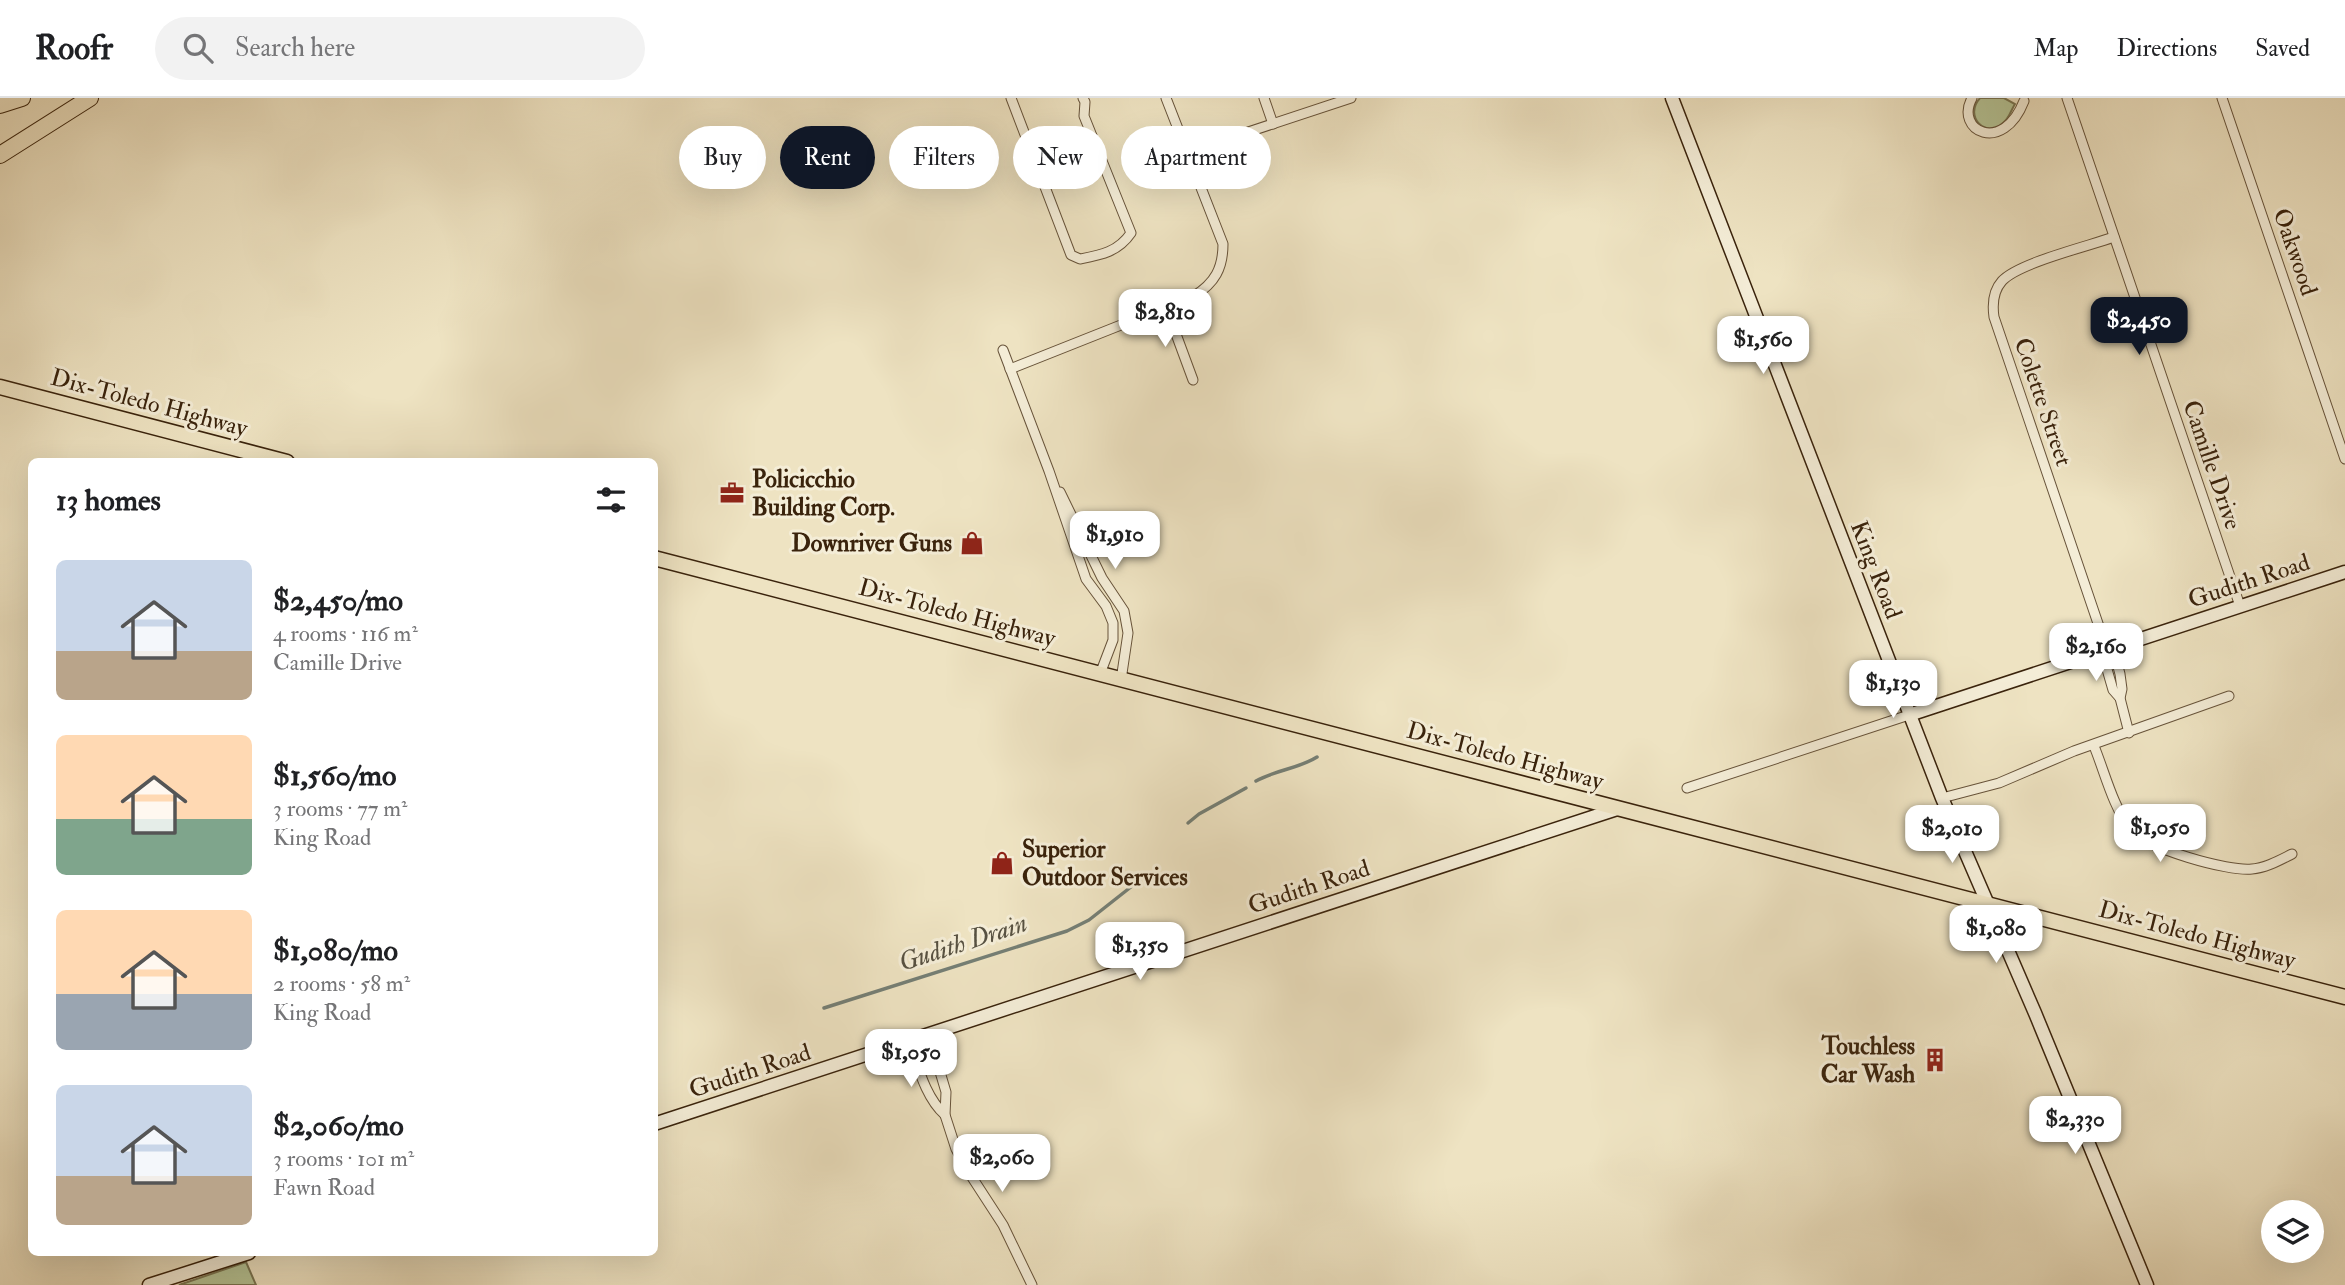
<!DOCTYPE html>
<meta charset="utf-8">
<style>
:root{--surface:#fff;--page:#f2f2f2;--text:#202124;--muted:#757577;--line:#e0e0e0;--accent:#111827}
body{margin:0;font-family:"IM FELL Double Pica",serif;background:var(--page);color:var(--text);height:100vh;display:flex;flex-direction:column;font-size:26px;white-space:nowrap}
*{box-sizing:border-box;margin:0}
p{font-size:23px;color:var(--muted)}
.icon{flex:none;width:38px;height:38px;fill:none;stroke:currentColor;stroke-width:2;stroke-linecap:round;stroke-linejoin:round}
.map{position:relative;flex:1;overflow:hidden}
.side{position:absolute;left:28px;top:360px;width:630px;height:798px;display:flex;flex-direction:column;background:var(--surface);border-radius:10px;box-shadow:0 7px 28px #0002}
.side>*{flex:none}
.guide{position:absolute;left:679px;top:28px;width:665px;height:63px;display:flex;gap:14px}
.tools{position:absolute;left:2261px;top:1102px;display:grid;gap:14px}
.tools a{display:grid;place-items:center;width:63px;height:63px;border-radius:50%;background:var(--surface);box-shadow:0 7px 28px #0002;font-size:35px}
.price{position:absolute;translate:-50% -60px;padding:0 16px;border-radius:14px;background:#fff;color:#222;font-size:23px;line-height:46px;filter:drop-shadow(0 2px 4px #0008)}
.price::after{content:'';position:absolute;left:50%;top:42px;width:21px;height:16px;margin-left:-10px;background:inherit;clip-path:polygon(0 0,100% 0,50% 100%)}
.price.active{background:var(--accent);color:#fff}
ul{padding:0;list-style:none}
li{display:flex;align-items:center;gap:21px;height:175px;padding:0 28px}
li span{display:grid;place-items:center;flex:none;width:196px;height:140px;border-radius:10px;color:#555}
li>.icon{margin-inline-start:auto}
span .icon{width:84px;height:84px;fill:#fffc;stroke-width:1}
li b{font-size:30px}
h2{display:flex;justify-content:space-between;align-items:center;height:84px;padding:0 28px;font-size:30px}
.pill{padding:0 24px;border-radius:32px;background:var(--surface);box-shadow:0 7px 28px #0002;font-size:24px;line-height:63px}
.pill.active{background:var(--accent);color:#fff}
header{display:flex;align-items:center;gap:42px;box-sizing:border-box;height:98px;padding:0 35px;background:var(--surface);border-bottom:2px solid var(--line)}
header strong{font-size:33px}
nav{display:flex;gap:38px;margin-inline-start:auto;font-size:24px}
.search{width:490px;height:63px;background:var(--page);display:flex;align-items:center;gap:18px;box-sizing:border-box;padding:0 24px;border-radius:38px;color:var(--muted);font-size:26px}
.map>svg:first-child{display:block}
.green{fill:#b5c496;stroke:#787451;stroke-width:2}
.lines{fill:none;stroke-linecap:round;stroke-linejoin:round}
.stream{stroke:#757f75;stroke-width:3.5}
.street-casing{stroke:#67533a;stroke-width:11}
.secondary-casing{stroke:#3a230c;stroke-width:15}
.primary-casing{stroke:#3a230c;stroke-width:17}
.highway-casing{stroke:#3a230c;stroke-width:18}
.street{stroke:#f4edd7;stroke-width:9}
.secondary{stroke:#f4edd7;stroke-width:12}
.primary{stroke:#eee3c2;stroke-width:14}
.highway{stroke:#eee3c2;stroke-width:16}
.labels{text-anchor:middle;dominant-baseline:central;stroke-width:6;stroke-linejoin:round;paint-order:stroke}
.street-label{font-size:24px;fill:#3a230c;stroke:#f4edd7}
.poi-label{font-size:24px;font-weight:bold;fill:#3a230c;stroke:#f4edd7;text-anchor:start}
.water-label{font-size:26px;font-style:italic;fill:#575141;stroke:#f4edd7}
</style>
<header>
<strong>Roofr</strong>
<div class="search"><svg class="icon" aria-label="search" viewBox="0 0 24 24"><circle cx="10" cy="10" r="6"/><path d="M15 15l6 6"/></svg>Search here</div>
<nav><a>Map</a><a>Directions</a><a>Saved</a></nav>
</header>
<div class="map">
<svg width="2345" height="1187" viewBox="0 0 2345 1187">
<rect width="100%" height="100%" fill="#eee3c2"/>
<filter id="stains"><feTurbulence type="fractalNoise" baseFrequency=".00286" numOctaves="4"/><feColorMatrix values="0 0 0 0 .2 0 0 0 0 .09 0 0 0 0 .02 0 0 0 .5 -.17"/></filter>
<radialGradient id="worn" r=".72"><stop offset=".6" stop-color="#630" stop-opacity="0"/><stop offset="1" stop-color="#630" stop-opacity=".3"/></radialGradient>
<g class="green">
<path d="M 1980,0 L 2004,0 L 2015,6 C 2011,12 2009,21 2003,25 C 1987,41 1963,19 1980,0 Z"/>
<path d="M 246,1164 L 256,1187 L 179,1187 Z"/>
</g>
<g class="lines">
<g class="stream">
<path d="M 1256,683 C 1275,672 1298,671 1317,659"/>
<path d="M 1188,725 L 1199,716 L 1246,690"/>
<path d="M 824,910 L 1067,833 L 1089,822 L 1141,781"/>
</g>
<g class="street-casing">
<g id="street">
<path d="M 1011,0 L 1071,157 L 1080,161 C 1101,157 1118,154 1131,135 L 1084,18 L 1085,4 L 1083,0"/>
<path d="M 1264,0 L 1273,26"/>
<path d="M 1972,0 C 1954,33 2003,57 2024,3"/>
<path d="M 2067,0 L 2240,508"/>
<path d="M 2222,0 L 2345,361"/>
<path d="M 1230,40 L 1351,0"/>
<path d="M 1166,209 L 1193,282"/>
<path d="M 1003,252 L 1049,373 L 1086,481 L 1106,508 L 1113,525 L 1113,542 L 1100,576"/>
<path d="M 1010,271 L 1194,198 C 1215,185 1223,170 1223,146 L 1166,0"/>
<path d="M 1060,394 L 1102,480 L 1124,513 L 1128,535 L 1121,582"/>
<path d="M 2113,550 L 2120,576 L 2122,591 L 2120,600 L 2129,635"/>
<path d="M 2107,552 L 1994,219 C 1992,205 1993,193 2002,183 C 2018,165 2089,148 2114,139"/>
<path d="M 2102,554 L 2113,592 L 2120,600"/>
<path d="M 2094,648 C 2105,675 2113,709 2131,732 C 2145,750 2229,774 2252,771 C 2266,770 2280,762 2292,756"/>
<path d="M 1687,690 L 1909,617"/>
<path d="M 1942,700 L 1999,685 L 2074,653 L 2229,598"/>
<path d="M 929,937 L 946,994 L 945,1017 L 956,1051 L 966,1070 L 1003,1127 L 1032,1187"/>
<path d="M 909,943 C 918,968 925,999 945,1017"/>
</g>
</g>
<g class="secondary-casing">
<g id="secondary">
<path d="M 1672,0 L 1942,700 L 2035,915 L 2147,1187"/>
<path d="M 1909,617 L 2345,474"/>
<path d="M 654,1026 L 1617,711"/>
<path d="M 149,1187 L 249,1155"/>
</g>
</g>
<g class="primary-casing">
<g id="primary">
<path d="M 0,289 L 287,364"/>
<path d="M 654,460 L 2345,899"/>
</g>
</g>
<g class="highway-casing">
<g id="highway">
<path d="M 0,7 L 22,0"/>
<path d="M 0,57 L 90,0"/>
</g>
</g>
<use href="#street" class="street"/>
<use href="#secondary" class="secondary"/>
<use href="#primary" class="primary"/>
<use href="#highway" class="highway"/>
</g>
<defs>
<g id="office-bare" transform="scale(1.89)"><path d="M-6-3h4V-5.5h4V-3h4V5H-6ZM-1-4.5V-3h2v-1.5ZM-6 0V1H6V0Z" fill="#8f2418" stroke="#f4edd7" stroke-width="2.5" paint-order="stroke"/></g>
<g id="shop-bare" transform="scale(1.89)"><path d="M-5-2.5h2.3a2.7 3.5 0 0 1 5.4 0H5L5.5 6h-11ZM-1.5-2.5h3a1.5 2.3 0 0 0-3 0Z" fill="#8f2418" stroke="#f4edd7" stroke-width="2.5" paint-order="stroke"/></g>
<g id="building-bare" transform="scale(1.89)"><path d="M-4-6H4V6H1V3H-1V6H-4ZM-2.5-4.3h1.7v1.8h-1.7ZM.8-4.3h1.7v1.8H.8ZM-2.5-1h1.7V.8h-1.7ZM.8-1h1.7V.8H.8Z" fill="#8f2418" stroke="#f4edd7" stroke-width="2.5" paint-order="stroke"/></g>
</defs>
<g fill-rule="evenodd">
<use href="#office-bare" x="732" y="395"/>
<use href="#shop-bare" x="972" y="445"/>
<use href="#shop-bare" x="1002" y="765"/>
<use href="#building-bare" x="1935" y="962"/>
</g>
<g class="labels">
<g class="street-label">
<text transform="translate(2295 154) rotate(71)">Oakwood</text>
<text transform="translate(2043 304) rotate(71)">Colette Street</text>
<text transform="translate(149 305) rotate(15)">Dix-Toledo Highway</text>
<text transform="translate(2212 367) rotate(71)">Camille Drive</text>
<text transform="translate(1876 472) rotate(69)">King Road</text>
<text transform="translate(2249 483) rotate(-18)">Gudith Road</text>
<text transform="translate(957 515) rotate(15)">Dix-Toledo Highway</text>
<text transform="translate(1505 658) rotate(15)">Dix-Toledo Highway</text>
<text transform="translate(1309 789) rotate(-18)">Gudith Road</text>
<text transform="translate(2197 837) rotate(15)">Dix-Toledo Highway</text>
<text transform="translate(750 973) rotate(-18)">Gudith Road</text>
</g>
<g class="poi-label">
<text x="752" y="381">Policicchio<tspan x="752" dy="28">Building Corp.</tspan></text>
<text x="952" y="445" text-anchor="end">Downriver Guns</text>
<text x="1022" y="751">Superior<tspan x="1022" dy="28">Outdoor Services</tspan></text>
<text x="1915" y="948" text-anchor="end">Touchless<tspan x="1915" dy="28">Car Wash</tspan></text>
</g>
<g class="water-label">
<text transform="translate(963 845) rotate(-18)">Gudith Drain</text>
</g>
</g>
<rect width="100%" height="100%" filter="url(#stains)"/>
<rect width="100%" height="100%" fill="url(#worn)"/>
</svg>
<div class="tools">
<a><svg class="icon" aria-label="layers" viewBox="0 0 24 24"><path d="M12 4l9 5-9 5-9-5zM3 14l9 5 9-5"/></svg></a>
</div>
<b class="price" style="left:1165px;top:251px">$2,810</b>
<b class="price active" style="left:2139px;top:259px">$2,450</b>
<b class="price" style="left:1763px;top:278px">$1,560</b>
<b class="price" style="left:1115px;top:473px">$1,910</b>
<b class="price" style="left:2096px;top:585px">$2,160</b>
<b class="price" style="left:1893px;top:622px">$1,130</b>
<b class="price" style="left:2160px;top:766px">$1,050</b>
<b class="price" style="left:1952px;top:767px">$2,010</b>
<b class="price" style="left:1996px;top:867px">$1,080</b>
<b class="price" style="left:1140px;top:884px">$1,350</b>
<b class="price" style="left:911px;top:991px">$1,050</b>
<b class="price" style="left:2075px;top:1058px">$2,330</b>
<b class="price" style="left:1002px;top:1096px">$2,060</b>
<div class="guide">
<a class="pill">Buy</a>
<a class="pill active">Rent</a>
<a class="pill">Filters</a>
<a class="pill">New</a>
<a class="pill">Apartment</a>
</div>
<section class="side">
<h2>13 homes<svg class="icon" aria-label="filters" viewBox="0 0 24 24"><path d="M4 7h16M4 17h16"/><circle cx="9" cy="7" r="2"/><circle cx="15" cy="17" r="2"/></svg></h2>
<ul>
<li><span style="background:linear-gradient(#c9d6e8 65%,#b9a48a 0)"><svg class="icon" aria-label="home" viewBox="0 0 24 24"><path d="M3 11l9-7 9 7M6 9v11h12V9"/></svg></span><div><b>$2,450/mo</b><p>4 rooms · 116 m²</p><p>Camille Drive</p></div></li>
<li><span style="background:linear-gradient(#ffd9b3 60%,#7fa58c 0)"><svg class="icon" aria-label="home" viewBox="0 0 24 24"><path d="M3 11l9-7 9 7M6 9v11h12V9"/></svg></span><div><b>$1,560/mo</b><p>3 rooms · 77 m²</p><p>King Road</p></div></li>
<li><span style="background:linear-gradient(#ffd9b3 60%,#9aa5b1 0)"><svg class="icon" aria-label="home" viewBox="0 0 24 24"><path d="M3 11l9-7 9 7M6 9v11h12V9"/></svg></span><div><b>$1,080/mo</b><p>2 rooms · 58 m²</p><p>King Road</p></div></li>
<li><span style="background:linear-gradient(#c9d6e8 65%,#b9a48a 0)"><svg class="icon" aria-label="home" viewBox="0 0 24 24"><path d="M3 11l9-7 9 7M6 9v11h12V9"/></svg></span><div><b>$2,060/mo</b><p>3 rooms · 101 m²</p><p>Fawn Road</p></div></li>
</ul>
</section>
</div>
